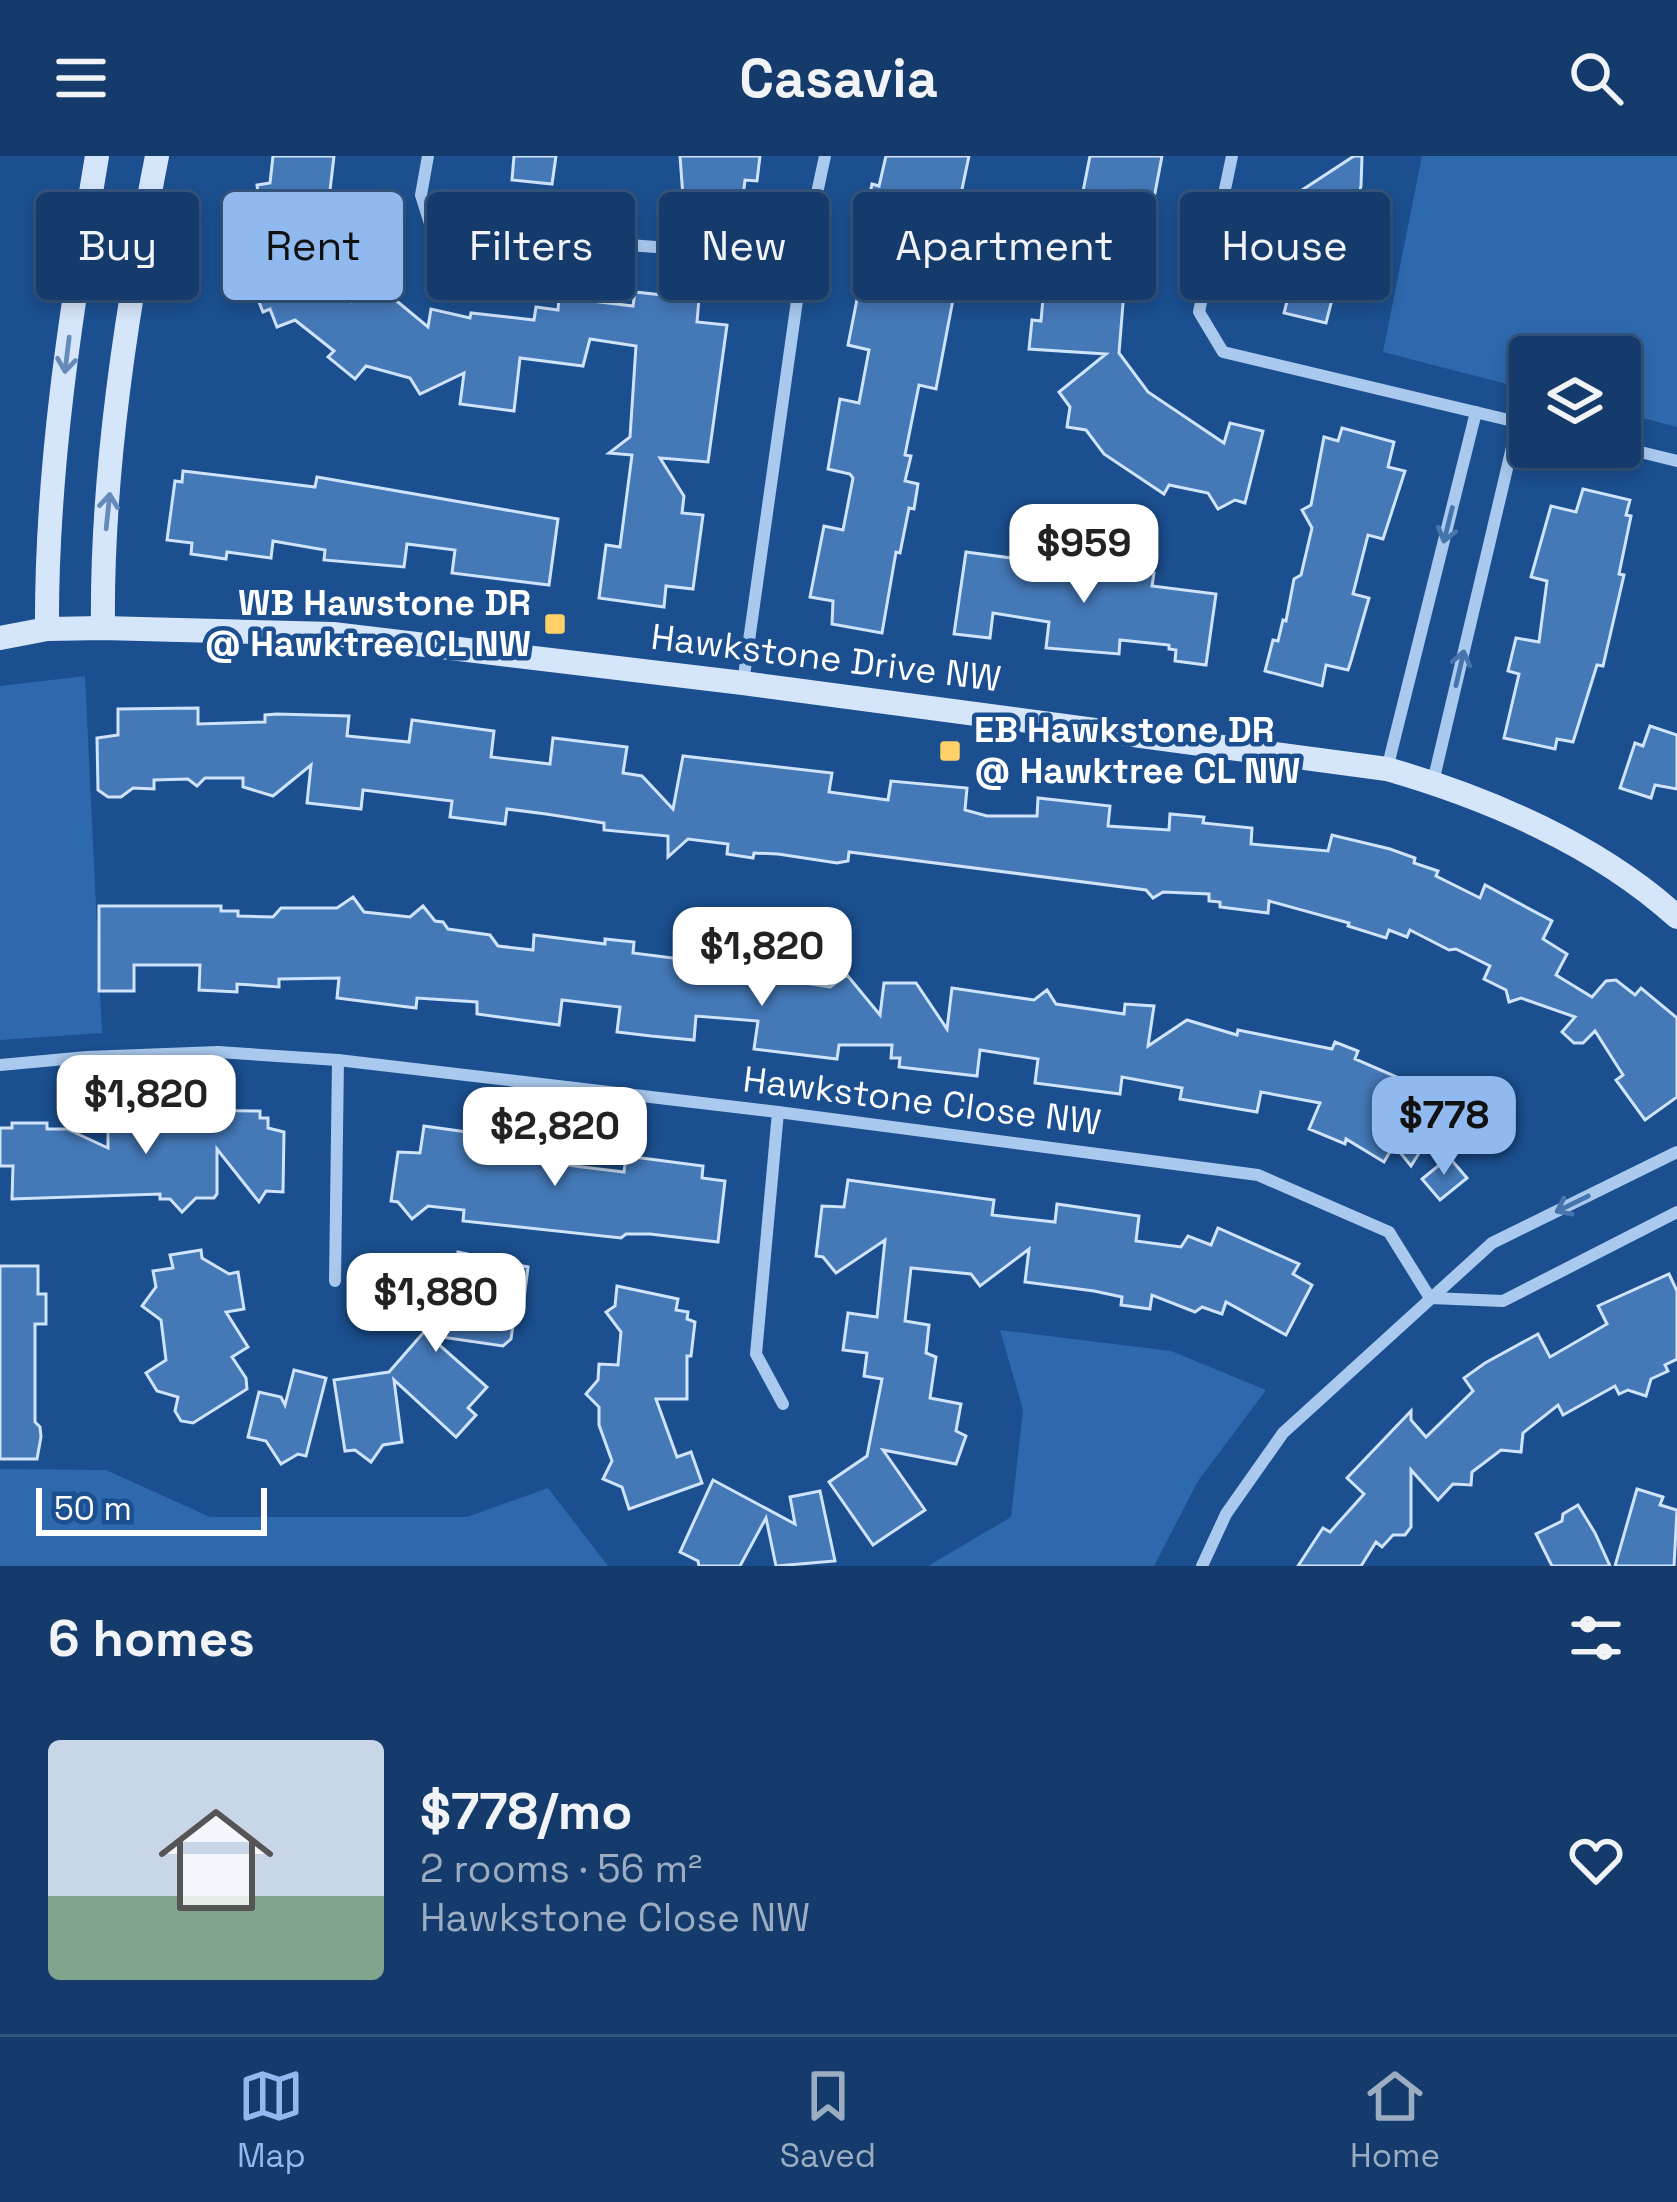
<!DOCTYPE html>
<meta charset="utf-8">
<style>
:root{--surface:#143b6b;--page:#1d4271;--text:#f1f3f6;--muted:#9dadc1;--line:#33557e;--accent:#90b9f0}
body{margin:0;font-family:"Space Grotesk",sans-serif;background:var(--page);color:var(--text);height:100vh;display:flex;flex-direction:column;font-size:45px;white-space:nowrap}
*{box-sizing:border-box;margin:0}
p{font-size:39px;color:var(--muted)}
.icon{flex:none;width:66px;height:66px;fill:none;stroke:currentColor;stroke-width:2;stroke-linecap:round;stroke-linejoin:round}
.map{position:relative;height:1410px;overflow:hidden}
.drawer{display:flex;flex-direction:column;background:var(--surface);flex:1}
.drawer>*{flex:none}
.hud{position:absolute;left:36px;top:36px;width:1605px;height:108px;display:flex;gap:24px}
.fabs{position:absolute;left:1509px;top:180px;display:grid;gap:24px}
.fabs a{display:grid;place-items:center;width:132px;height:132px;border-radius:12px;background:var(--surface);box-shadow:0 6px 18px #0003,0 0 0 3px var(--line);font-size:60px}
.scale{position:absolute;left:36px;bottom:30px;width:231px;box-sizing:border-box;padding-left:12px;border:6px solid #fff;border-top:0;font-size:33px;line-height:42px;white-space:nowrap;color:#fff;-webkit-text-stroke:9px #1b4f8f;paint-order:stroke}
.price{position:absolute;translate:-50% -102px;padding:0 27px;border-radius:24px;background:#fff;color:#222;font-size:39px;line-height:78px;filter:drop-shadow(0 3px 6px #0008)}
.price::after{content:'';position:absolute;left:50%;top:72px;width:36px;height:27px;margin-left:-18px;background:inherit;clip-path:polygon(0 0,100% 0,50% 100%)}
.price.current{background:var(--accent);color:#111}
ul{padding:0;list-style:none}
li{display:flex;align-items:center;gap:36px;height:300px;padding:0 48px}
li+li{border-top:3px solid var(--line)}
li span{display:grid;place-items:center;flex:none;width:336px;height:240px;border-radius:12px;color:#555}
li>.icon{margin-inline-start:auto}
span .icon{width:144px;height:144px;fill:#fffc;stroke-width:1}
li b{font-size:51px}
h2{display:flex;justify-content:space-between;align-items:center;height:144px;padding:0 48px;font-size:51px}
.tag{padding:0 42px;border-radius:12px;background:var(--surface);box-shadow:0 6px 18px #0003,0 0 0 3px var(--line);font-size:42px;line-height:108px}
.tag.current{background:var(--accent);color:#111}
header{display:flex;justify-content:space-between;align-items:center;height:156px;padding:0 48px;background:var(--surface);font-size:54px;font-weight:700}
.tabs{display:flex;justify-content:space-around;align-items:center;height:168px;border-top:3px solid var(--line);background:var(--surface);font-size:33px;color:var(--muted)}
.tabs a{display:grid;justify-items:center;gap:6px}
.tabs .current{color:var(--accent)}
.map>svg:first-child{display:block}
.green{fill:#2e69ad}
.building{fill:#4478b7;stroke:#cfe3fa;stroke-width:3}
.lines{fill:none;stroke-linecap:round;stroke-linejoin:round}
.street{stroke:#a9c9ee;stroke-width:12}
.secondary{stroke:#d6e6fa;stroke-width:24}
.oneway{stroke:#668bba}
.oneway2{stroke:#4674ac}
.poi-dot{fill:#ffd166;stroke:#1b4f8f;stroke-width:4.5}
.labels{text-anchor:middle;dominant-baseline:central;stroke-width:9;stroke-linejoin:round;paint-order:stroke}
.poi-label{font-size:36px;font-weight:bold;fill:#fff;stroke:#1b4f8f;text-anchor:end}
.street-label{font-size:36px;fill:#fff;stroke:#1b4f8f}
</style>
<header><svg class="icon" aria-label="menu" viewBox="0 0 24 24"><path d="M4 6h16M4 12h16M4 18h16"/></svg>Casavia<svg class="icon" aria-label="search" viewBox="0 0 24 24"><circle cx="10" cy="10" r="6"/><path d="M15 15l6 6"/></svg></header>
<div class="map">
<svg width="1677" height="1410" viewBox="0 0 1677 1410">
<rect width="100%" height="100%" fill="#1b4f8f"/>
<g class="green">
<path d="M 1422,0 L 1677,0 L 1677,271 L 1620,256 L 1620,201 L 1530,201 L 1530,234 L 1383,196 Z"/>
<path d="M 85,520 L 102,877 L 0,884 L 0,530 Z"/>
<path d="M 1000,1174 L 1171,1195 L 1266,1234 L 1198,1325 L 1154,1410 L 928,1410 L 1011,1361 L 1023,1254 Z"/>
<path d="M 0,1313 L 106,1314 L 210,1361 L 467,1361 L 548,1332 L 608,1410 L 0,1410 Z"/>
</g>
<g class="building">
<path d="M 273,0 L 334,0 L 329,43 L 337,42 L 341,76 L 327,78 L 351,145 L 366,127 L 375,127 L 428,171 L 431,153 L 470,162 L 471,157 L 534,164 L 536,151 L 558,154 L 559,141 L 633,150 L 635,136 L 699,143 L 697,166 L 727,169 L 708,306 L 660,302 L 684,340 L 682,357 L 703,359 L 693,433 L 666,430 L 664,451 L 599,442 L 606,389 L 620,391 L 632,299 L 609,297 L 630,281 L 636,190 L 590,183 L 583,210 L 520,202 L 514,255 L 460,248 L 464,217 L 420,238 L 410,222 L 366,210 L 355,223 L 328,201 L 334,195 L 295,164 L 277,171 L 270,153 L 263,156 L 250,124 L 268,117 L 257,29 L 270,27 Z"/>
<path d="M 514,0 L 556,0 L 552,28 L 512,24 Z"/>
<path d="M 680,0 L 760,0 L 757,25 L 745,24 L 742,49 L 683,41 Z"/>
<path d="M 886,0 L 969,0 L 946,109 L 959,112 L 936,233 L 919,229 L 905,299 L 911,300 L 905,325 L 918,328 L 914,353 L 909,352 L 900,397 L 896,396 L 882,477 L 832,468 L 833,445 L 810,441 L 824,370 L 843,374 L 853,322 L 850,318 L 828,313 L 840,243 L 859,247 L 869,194 L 848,189 L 873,62 L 865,61 L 872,28 L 879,30 Z"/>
<path d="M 1090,0 L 1162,0 L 1147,79 L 1135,77 L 1124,135 L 1119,197 L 1148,236 L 1224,287 L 1230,267 L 1263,275 L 1245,347 L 1235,344 L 1218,353 L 1208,337 L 1169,329 L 1164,338 L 1104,298 L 1086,274 L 1067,271 L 1070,251 L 1059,236 L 1106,198 L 1029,193 L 1032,164 L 1041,165 L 1043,142 L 1056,143 L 1069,75 L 1075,76 Z"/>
<path d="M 1354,0 L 1362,0 L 1361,30 L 1326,167 L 1284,157 L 1290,134 L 1259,127 L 1267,94 L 1275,96 L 1282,56 L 1289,57 L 1293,40 Z"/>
<path d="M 1342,272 L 1394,286 L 1388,311 L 1405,315 L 1383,383 L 1368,379 L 1353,438 L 1369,442 L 1351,505 L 1348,514 L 1326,509 L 1322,530 L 1265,515 L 1273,484 L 1278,485 L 1283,464 L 1286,465 L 1294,423 L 1301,419 L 1312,372 L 1302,354 L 1311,349 L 1324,281 L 1338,285 Z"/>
<path d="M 183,315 L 315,331 L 317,321 L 558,363 L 549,429 L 452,417 L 455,394 L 407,388 L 404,411 L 324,404 L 325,394 L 273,385 L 271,402 L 227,396 L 226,403 L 191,398 L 192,387 L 167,384 L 175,325 L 182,326 Z"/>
<path d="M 1583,333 L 1630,344 L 1626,359 L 1631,360 L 1619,418 L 1624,419 L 1603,510 L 1597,509 L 1573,586 L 1557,583 L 1555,593 L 1504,582 L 1519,518 L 1508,515 L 1516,482 L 1539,486 L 1547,425 L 1531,421 L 1551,350 L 1576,356 Z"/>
<path d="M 966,396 L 1034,405 L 1063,403 L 1125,417 L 1125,414 L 1154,417 L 1152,430 L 1216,438 L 1206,509 L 1175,505 L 1176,494 L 1169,493 L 1169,489 L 1120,484 L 1119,498 L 1046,492 L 1049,466 L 993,457 L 990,482 L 954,478 Z"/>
<path d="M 198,552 L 198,568 L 265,566 L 265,559 L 277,558 L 349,560 L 347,580 L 409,586 L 412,564 L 494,575 L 491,601 L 550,608 L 553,582 L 627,591 L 623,617 L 642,620 L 673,653 L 683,600 L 832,617 L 829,636 L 888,644 L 891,625 L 967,632 L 965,654 L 987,660 L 1037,660 L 1038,642 L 1110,650 L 1108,670 L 1169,674 L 1170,658 L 1204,661 L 1203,667 L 1252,672 L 1251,688 L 1328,695 L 1332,679 L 1390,693 L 1415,702 L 1414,707 L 1438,715 L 1436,720 L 1480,742 L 1485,729 L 1552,765 L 1543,783 L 1567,798 L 1556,819 L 1592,841 L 1606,825 L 1616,824 L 1635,839 L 1641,832 L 1677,862 L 1677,941 L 1645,964 L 1616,924 L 1623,919 L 1595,875 L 1583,887 L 1574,887 L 1562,876 L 1575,861 L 1521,842 L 1509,846 L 1506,834 L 1484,823 L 1490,810 L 1456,793 L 1449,794 L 1410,774 L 1407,781 L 1389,774 L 1386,782 L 1348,770 L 1349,767 L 1269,745 L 1268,757 L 1220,751 L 1220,746 L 1209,745 L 1209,738 L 1163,736 L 1153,742 L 1146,734 L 849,696 L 848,705 L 837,707 L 778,698 L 754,697 L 753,702 L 727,698 L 728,688 L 688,683 L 668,701 L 668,680 L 604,674 L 604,667 L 546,658 L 507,653 L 505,668 L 450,661 L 452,645 L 363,634 L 361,653 L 307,647 L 311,609 L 273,640 L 243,631 L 243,622 L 205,622 L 197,630 L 188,623 L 154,624 L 154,633 L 133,632 L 121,641 L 108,641 L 98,634 L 97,582 L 118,579 L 118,553 Z"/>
<path d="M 1650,570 L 1677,579 L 1677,633 L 1655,629 L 1651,642 L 1620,632 L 1635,587 L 1643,590 Z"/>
<path d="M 353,741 L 364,756 L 410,761 L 423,750 L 435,765 L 443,766 L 448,773 L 490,779 L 498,790 L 533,794 L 534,779 L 605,788 L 605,783 L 634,786 L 633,797 L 688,804 L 695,798 L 706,813 L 741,819 L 744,797 L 772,797 L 771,808 L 799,812 L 798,826 L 830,831 L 847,819 L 880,859 L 884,827 L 916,827 L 947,873 L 952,832 L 1034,844 L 1047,834 L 1056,848 L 1124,858 L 1125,848 L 1154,850 L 1148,890 L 1187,864 L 1237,879 L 1238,874 L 1332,893 L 1335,886 L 1358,895 L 1355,903 L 1413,928 L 1446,954 L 1411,1010 L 1394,989 L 1384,1006 L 1346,983 L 1345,988 L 1309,973 L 1320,947 L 1261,936 L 1257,956 L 1180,943 L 1182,932 L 1122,921 L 1120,938 L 1035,927 L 1038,903 L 980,894 L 977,920 L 899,911 L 900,902 L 891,902 L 892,889 L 839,889 L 837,903 L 754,893 L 758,865 L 696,860 L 694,884 L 651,880 L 617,876 L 620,851 L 562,844 L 559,869 L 477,858 L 477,846 L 417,842 L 416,852 L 337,842 L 339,822 L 279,823 L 279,831 L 237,828 L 237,836 L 199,834 L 200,809 L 134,809 L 134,835 L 99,835 L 99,750 L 221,750 L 221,755 L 238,755 L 238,760 L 273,761 L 281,752 L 337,752 Z"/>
<path d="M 179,954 L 260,955 L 260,962 L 268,962 L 268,972 L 284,976 L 283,1036 L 266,1035 L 259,1046 L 217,993 L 217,1038 L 214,1042 L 196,1042 L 182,1056 L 170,1043 L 160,1043 L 160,1038 L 12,1043 L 13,1010 L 0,1010 L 0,972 L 12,972 L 12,967 L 47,967 L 47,973 L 67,973 L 108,992 L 108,960 L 179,959 Z"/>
<path d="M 424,970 L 568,990 L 566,1009 L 624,1016 L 626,1000 L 703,1010 L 702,1022 L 725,1025 L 718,1086 L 650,1078 L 626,1078 L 621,1082 L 463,1065 L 464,1054 L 428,1050 L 412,1063 L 398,1046 L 391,1045 L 398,996 L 420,997 Z"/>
<path d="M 1449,1001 L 1467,1022 L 1440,1044 L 1422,1023 Z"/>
<path d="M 848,1024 L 994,1044 L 992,1059 L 1055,1066 L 1057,1048 L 1139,1060 L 1136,1085 L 1181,1091 L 1188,1080 L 1211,1089 L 1218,1072 L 1299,1108 L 1293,1118 L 1312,1129 L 1286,1179 L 1226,1146 L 1222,1158 L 1202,1151 L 1195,1156 L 1152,1139 L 1150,1153 L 1121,1149 L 1122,1141 L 1094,1135 L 1025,1126 L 1029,1093 L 980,1130 L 971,1118 L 911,1112 L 905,1165 L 929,1169 L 926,1197 L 936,1201 L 930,1242 L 961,1248 L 956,1275 L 966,1280 L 956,1308 L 883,1294 L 925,1354 L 873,1389 L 829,1326 L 867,1300 L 882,1223 L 864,1220 L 867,1197 L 843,1194 L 848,1157 L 877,1161 L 885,1084 L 836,1117 L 823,1101 L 816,1100 L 822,1050 L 844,1051 Z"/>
<path d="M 201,1094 L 202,1102 L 229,1118 L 238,1116 L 244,1153 L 226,1156 L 248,1191 L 232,1201 L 246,1222 L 247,1233 L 193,1267 L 181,1265 L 175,1255 L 178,1241 L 157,1235 L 146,1217 L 166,1204 L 161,1164 L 142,1150 L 156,1131 L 153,1115 L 173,1112 L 170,1099 Z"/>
<path d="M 458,1096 L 528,1111 L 523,1151 L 516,1150 L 511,1183 L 503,1190 L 428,1179 L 487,1231 L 468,1252 L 476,1259 L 456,1281 L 394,1224 L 402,1286 L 383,1289 L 371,1306 L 355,1294 L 345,1295 L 334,1224 L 389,1216 L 451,1145 L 429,1142 L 433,1105 L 457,1108 Z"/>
<path d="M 0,1110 L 38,1110 L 38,1138 L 46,1138 L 46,1168 L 35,1168 L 35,1266 L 40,1271 L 41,1281 L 37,1303 L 0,1303 Z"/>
<path d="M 1669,1118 L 1677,1135 L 1677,1203 L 1665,1209 L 1668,1215 L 1651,1223 L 1646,1240 L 1628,1234 L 1619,1238 L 1615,1230 L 1563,1259 L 1558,1249 L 1523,1277 L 1521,1296 L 1501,1294 L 1472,1316 L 1471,1329 L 1453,1328 L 1438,1344 L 1411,1314 L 1411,1371 L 1405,1379 L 1393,1379 L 1382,1391 L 1376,1386 L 1361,1410 L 1298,1410 L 1323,1372 L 1330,1376 L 1364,1338 L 1347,1322 L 1411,1255 L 1411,1264 L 1426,1281 L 1473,1235 L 1464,1222 L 1485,1207 L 1538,1178 L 1550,1201 L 1607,1168 L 1598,1150 Z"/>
<path d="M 617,1130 L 678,1143 L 676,1154 L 688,1156 L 687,1163 L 695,1166 L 691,1200 L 687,1200 L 687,1243 L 656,1243 L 677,1301 L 691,1296 L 702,1327 L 629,1353 L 622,1331 L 603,1323 L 612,1305 L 599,1269 L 599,1251 L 586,1238 L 598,1224 L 599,1208 L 618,1209 L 621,1176 L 606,1156 L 615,1150 Z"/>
<path d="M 294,1214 L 326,1222 L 306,1300 L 298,1298 L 281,1308 L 266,1285 L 248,1281 L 259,1236 L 281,1241 L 285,1249 Z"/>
<path d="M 713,1324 L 795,1368 L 790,1341 L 820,1335 L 835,1405 L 776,1410 L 766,1362 L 740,1410 L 699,1410 L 698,1405 L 680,1396 Z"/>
<path d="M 1637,1333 L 1663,1341 L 1660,1349 L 1677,1354 L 1674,1410 L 1615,1410 Z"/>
<path d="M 1578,1349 L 1595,1377 L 1610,1410 L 1552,1410 L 1536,1378 L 1562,1365 L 1563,1358 Z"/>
</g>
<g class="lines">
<g class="street">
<path d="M 428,0 L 421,39 L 432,74 L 460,92 L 629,89 L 803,102"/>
<path d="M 1232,0 L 1199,156 L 1223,196 L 1530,269"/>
<path d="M 1620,291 L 1677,305"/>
<path d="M 743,527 L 803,102 L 825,0"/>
<path d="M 1387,613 L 1476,256"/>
<path d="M 1433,626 L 1518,266"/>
<path d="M 0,909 L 87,901 L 218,896 L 338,904 L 778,956 L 1258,1019 L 1389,1076 L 1430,1142"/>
<path d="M 778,956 L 756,1198 L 783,1248"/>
<path d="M 335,1125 L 338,904"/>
<path d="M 1431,1142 L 1503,1145 L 1677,1056"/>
<path d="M 1202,1410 L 1226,1358 L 1283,1277 L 1492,1087 L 1677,996"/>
</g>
<g class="secondary">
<path d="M 103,472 C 101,318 127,152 157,0"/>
<path d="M 47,473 C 46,315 71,156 97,0"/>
<path d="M 0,482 L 47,473 L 103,472 L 333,478 L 743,527 L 1387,613 C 1488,642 1598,689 1677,761"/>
</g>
</g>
<defs><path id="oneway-shaft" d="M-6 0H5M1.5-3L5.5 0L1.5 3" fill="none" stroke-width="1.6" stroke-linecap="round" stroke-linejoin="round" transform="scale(3)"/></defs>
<g class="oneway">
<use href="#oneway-shaft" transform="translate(67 199) rotate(97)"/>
<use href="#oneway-shaft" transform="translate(108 355) rotate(-84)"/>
</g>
<g class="oneway2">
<use href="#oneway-shaft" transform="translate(1448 369) rotate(104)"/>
<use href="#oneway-shaft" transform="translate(1460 512) rotate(-77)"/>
<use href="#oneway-shaft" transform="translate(1572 1048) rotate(154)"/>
</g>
<g class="poi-dot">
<rect x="543" y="456" width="24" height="24" rx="6"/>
<rect x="938" y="583" width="24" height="24" rx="6"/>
</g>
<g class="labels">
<g class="poi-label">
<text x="531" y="447">WB Hawstone DR<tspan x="531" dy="41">@ Hawktree CL NW</tspan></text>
<text x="974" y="574" text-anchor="start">EB Hawkstone DR<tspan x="974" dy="41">@ Hawktree CL NW</tspan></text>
</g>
<g class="street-label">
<text transform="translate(826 502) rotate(7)">Hawkstone Drive NW</text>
<text transform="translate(922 945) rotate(7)">Hawkstone Close NW</text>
</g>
</g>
</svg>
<div class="fabs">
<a><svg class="icon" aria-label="layers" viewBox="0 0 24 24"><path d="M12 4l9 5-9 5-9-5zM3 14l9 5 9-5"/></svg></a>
</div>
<div class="scale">50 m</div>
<b class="price" style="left:1084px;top:450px">$959</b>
<b class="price" style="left:762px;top:853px">$1,820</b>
<b class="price" style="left:146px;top:1001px">$1,820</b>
<b class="price current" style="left:1444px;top:1022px">$778</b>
<b class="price" style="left:555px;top:1033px">$2,820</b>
<b class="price" style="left:436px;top:1199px">$1,880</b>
<div class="hud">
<a class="tag">Buy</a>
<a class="tag current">Rent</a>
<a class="tag">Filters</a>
<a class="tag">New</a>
<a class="tag">Apartment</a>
<a class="tag">House</a>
</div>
</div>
<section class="drawer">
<h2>6 homes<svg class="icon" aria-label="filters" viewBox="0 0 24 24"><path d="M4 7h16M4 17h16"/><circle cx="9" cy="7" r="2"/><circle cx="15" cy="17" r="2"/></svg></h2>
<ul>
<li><span style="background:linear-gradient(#c9d6e8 65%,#7fa58c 0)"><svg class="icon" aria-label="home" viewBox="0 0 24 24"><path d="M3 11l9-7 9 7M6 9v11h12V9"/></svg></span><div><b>$778/mo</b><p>2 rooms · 56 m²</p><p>Hawkstone Close NW</p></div><svg class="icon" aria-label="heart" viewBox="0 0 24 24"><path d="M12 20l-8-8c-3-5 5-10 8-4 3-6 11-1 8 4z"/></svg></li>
</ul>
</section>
<nav class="tabs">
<a class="current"><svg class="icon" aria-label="map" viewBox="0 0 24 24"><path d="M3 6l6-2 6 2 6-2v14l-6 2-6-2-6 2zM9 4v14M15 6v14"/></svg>Map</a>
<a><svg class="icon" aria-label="saved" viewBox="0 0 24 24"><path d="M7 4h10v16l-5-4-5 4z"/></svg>Saved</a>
<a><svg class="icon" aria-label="home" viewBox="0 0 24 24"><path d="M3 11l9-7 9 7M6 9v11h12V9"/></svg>Home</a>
</nav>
